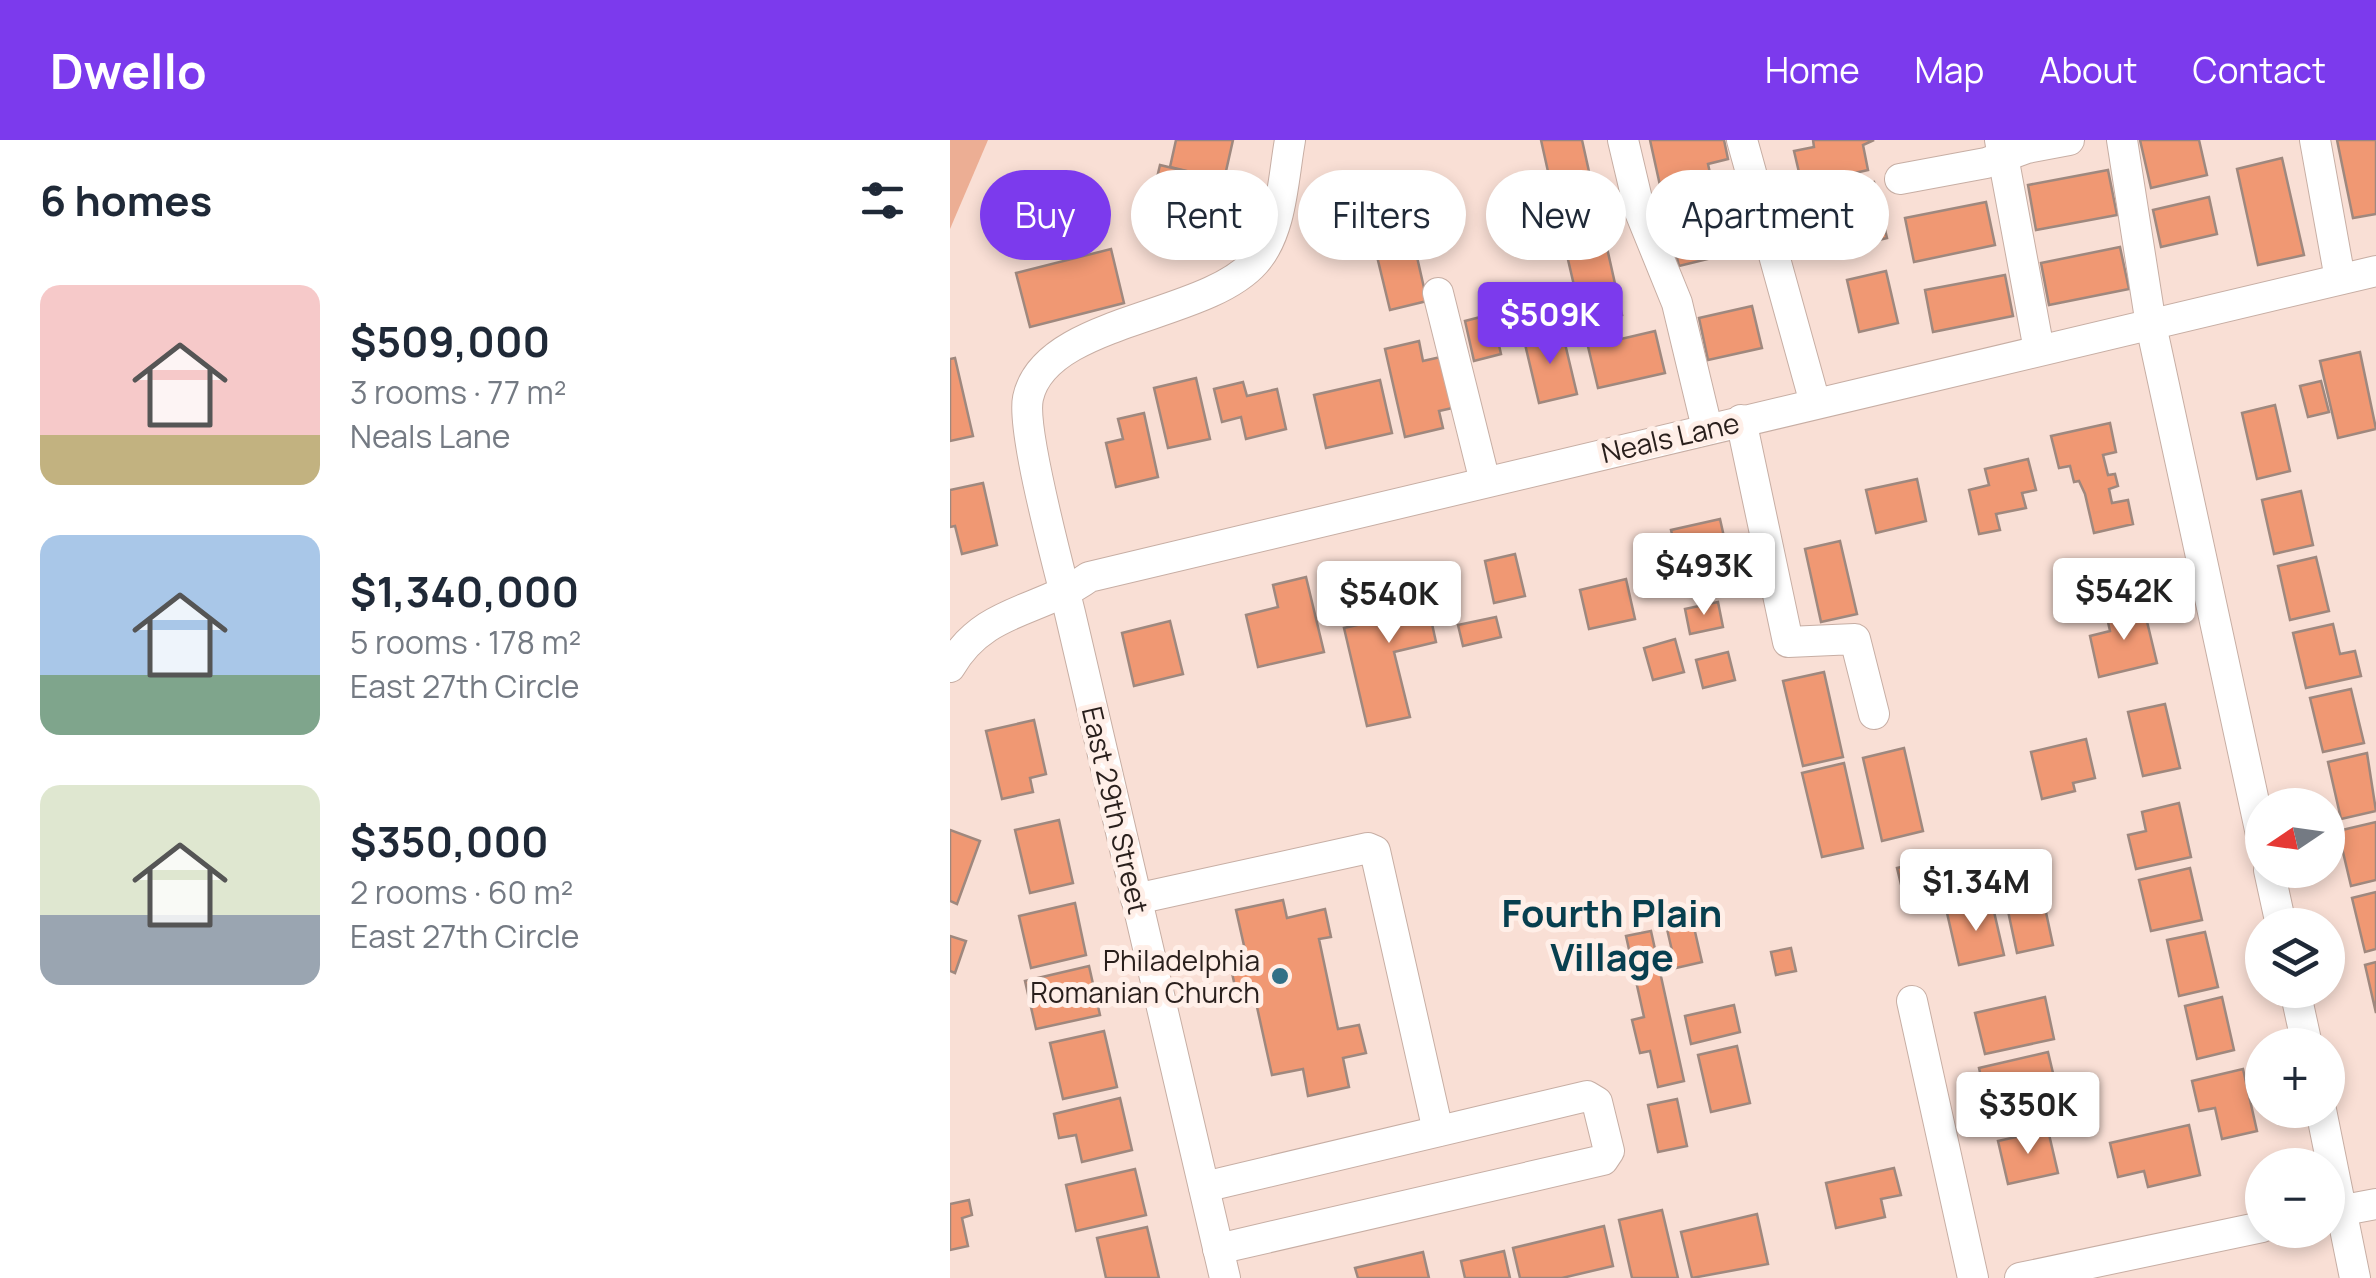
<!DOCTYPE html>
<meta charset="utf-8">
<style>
:root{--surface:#fff;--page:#f6f6f7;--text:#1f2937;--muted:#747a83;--accent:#7c3aed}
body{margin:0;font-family:Manrope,sans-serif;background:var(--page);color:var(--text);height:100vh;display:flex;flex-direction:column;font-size:38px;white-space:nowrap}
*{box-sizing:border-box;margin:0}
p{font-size:32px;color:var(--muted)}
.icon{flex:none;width:55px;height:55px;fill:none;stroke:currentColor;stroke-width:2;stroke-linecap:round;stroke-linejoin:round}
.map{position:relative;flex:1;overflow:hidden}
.details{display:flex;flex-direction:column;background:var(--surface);width:950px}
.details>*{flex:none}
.top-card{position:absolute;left:30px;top:30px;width:950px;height:90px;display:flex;gap:20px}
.needle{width:65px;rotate:257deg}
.fabs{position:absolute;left:1295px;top:648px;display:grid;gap:20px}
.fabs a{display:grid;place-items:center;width:100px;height:100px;border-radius:50%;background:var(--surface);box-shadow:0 5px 15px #0003;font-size:50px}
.price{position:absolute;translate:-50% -85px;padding:0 22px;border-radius:10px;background:#fff;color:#222;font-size:32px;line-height:65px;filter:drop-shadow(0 2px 5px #0008)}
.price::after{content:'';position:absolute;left:50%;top:60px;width:30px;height:22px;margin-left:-15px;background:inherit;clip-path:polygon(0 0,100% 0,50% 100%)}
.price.active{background:var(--accent);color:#fff}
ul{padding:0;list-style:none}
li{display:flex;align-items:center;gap:30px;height:250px;padding:0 40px}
li span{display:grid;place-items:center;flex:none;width:280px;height:200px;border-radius:20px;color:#555}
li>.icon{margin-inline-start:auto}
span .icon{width:120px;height:120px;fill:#fffc;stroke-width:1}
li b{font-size:42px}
h2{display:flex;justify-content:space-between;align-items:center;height:120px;padding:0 40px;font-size:42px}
.pill{padding:0 35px;border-radius:45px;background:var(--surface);box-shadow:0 5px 15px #0003;font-size:35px;line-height:90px}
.pill.active{background:var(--accent);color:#fff}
header{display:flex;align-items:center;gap:60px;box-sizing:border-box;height:140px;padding:0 50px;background:var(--accent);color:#fff}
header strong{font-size:48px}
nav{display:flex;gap:55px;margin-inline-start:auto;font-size:35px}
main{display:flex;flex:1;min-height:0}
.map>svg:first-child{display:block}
.green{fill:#ecae94}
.building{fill:#f09873;stroke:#9f887e;stroke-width:2.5}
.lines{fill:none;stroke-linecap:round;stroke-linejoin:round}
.minor-casing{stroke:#c7aea4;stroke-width:32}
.minor{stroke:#fff;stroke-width:30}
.poi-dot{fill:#327086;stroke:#ffefe8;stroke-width:4}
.labels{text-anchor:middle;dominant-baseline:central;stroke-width:10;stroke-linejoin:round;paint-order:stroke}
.street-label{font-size:28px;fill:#291f1c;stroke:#ffefe8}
.poi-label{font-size:28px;fill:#291f1c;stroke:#ffefe8;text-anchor:end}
.district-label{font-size:38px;font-weight:bold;fill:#073f4f;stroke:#ffefe8}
</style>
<header>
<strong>Dwello</strong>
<nav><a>Home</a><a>Map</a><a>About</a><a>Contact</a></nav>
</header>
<main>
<section class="details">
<h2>6 homes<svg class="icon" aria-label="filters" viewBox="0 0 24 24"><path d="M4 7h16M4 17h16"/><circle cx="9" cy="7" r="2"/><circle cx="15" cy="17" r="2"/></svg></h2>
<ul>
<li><span style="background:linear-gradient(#f6c9c9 75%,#c2b280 0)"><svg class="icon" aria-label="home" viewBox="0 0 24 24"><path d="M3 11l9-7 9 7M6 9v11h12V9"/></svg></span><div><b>$509,000</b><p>3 rooms · 77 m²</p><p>Neals Lane</p></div></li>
<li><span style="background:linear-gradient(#a9c7e8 70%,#7fa58c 0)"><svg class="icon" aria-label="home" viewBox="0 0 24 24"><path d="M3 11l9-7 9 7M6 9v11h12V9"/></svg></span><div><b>$1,340,000</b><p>5 rooms · 178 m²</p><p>East 27th Circle</p></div></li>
<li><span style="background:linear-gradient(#dfe7d0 65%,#9aa5b1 0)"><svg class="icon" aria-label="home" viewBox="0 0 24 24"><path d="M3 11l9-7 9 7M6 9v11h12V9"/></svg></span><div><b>$350,000</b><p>2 rooms · 60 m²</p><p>East 27th Circle</p></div></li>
</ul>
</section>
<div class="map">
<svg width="1426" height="1138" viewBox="0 0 1426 1138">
<rect width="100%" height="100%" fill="#f9dfd5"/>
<path class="green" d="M 0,0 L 38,0 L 0,89 Z"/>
<g class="building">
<path d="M 226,0 L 283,0 L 274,40 L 220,27 Z"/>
<path d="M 591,0 L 632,0 L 646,63 L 607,72 Z"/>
<path d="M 700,0 L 774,0 L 778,19 L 758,24 L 761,38 L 711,50 Z"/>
<path d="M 863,0 L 924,0 L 913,5 L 918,30 L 852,45 L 844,11 L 864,7 Z"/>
<path d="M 1190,0 L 1249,0 L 1257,35 L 1201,48 Z"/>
<path d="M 1387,0 L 1426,0 L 1426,74 L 1403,78 Z"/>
<path d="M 1332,18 L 1354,115 L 1308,125 L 1287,29 Z"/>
<path d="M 210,25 L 264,38 L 250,101 L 195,88 Z"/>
<path d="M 1158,30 L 1167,75 L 1086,90 L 1078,45 Z"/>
<path d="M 924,42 L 937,98 L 891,109 L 885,86 L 864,91 L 856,57 Z"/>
<path d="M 763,47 L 767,63 L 786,59 L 795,97 L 776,102 L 778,114 L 729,126 L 713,59 Z"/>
<path d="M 1259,57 L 1267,94 L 1211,107 L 1203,70 Z"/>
<path d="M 1036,62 L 1045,105 L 964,122 L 955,78 Z"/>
<path d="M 649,72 L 672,175 L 633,184 L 609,81 Z"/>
<path d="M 462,95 L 477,161 L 440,170 L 424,104 Z"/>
<path d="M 1170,107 L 1179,149 L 1099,165 L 1091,123 Z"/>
<path d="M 161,109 L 174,163 L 80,187 L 66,133 Z"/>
<path d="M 936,131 L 948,183 L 909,192 L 897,140 Z"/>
<path d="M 1055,135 L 1063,176 L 983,192 L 975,150 Z"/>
<path d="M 802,166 L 812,208 L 758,220 L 749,178 Z"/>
<path d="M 542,174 L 551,214 L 524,221 L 515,181 Z"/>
<path d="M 667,182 L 671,199 L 705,191 L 715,233 L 648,248 L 634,190 Z"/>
<path d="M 612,191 L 627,254 L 589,263 L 574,200 Z"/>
<path d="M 469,201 L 473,221 L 495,216 L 507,267 L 489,271 L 493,288 L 455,297 L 435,209 Z"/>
<path d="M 1410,212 L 1426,289 L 1388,298 L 1370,221 Z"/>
<path d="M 5,218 L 23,296 L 0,301 L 0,219 Z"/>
<path d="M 246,238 L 260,299 L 218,308 L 204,248 Z"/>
<path d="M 430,240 L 442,293 L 376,308 L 364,255 Z"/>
<path d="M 1371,241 L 1379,272 L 1358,277 L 1350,246 Z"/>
<path d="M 293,242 L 297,256 L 327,249 L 336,289 L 296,299 L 291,277 L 272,282 L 264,249 Z"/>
<path d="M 1325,265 L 1340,331 L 1307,339 L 1292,273 Z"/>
<path d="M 194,273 L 208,337 L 166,347 L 156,303 L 173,299 L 168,279 Z"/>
<path d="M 1160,283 L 1166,312 L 1153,315 L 1158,335 L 1165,334 L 1168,346 L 1159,349 L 1162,363 L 1178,360 L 1183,384 L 1144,393 L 1135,354 L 1129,341 L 1124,342 L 1120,326 L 1109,328 L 1101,296 Z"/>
<path d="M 1078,319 L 1086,350 L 1072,353 L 1076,368 L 1046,374 L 1050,390 L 1029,394 L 1019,350 L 1039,345 L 1035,329 Z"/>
<path d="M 967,339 L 976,381 L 926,393 L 916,350 Z"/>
<path d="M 33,343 L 47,405 L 12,414 L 5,386 L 0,387 L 0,350 Z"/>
<path d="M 1351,351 L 1363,405 L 1324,414 L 1312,360 Z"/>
<path d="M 770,379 L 783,437 L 735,448 L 721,390 Z"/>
<path d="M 890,401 L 907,474 L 871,482 L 855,409 Z"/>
<path d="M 565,414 L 575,456 L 544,463 L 535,421 Z"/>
<path d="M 1366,417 L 1379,471 L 1340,480 L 1328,426 Z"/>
<path d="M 471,434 L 486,502 L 444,512 L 460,577 L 417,586 L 394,488 L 424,481 L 416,447 Z"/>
<path d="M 356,437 L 374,512 L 308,527 L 296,475 L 328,467 L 323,445 Z"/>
<path d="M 676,439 L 685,479 L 639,489 L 630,450 Z"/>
<path d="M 768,462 L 773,487 L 740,494 L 735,469 Z"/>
<path d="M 1193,465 L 1207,523 L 1149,537 L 1140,496 L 1160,491 L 1156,473 Z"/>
<path d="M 546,477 L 551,497 L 513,506 L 508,485 Z"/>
<path d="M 220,481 L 233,534 L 184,546 L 172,493 Z"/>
<path d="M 1383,484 L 1390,514 L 1405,511 L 1411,536 L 1356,548 L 1343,493 Z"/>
<path d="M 725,499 L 734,532 L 703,540 L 694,508 Z"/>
<path d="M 778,512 L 785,540 L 753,548 L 746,520 Z"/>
<path d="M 874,532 L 893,617 L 853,626 L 833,541 Z"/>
<path d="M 1401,549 L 1414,603 L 1373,612 L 1360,558 Z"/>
<path d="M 1215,564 L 1230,628 L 1193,636 L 1178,572 Z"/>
<path d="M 84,580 L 96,634 L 80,638 L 83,652 L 52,659 L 36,591 Z"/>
<path d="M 1136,599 L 1145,638 L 1123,643 L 1125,651 L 1092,659 L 1081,612 Z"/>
<path d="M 954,608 L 973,691 L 932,701 L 913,618 Z"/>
<path d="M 1417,613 L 1426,671 L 1391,679 L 1378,622 Z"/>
<path d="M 894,623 L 913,708 L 872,717 L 852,633 Z"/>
<path d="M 1229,663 L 1241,717 L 1186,729 L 1178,695 L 1196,691 L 1192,672 Z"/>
<path d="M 109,680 L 123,743 L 80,753 L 65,690 Z"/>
<path d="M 1426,682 L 1426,740 L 1401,746 L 1388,691 Z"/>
<path d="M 0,690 L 30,701 L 7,764 L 0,761 Z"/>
<path d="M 1017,712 L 1026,749 L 956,765 L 947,728 Z"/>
<path d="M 1240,728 L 1252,780 L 1201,791 L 1189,740 Z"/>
<path d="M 1091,749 L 1103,805 L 1067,813 L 1055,757 Z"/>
<path d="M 1426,752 L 1426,809 L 1415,812 L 1402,758 Z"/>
<path d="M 333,760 L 337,778 L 375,769 L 381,797 L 369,799 L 388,889 L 409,885 L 416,913 L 393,918 L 399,947 L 358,956 L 353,929 L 322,935 L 305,858 L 288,861 L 278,814 L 295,810 L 286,770 Z"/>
<path d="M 125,763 L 136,815 L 81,828 L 69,776 Z"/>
<path d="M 1042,763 L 1054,815 L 1009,825 L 997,773 Z"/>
<path d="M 743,783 L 752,822 L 726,828 L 717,789 Z"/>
<path d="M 701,791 L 734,941 L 708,947 L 700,911 L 690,913 L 682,880 L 694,877 L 676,796 Z"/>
<path d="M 1255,792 L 1268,847 L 1229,856 L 1217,800 Z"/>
<path d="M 0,796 L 16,801 L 5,833 L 0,831 Z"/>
<path d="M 841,808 L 846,831 L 826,835 L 821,812 Z"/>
<path d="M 1426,822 L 1426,873 L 1415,825 Z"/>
<path d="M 139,826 L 150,875 L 86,889 L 75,841 Z"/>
<path d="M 1095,857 L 1104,899 L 1035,914 L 1025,873 Z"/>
<path d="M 1272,857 L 1284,910 L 1247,919 L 1235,866 Z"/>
<path d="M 784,865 L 790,892 L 741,904 L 735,876 Z"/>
<path d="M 154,891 L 167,947 L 113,959 L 100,903 Z"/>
<path d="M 787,906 L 800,963 L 761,972 L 748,915 Z"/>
<path d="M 1098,912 L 1108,954 L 1038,970 L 1029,928 Z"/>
<path d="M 1293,929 L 1307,991 L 1272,999 L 1265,968 L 1249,971 L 1242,941 Z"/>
<path d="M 170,958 L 182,1010 L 132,1022 L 126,995 L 109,998 L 104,974 Z"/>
<path d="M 727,959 L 737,1006 L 708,1012 L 698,965 Z"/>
<path d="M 1239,985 L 1250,1035 L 1198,1047 L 1194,1031 L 1168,1037 L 1160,1003 Z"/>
<path d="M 1098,990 L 1108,1033 L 1058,1044 L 1048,1001 Z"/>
<path d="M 944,1028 L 951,1055 L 931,1059 L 935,1077 L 886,1088 L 876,1043 Z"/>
<path d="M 185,1029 L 196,1075 L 126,1091 L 116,1045 Z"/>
<path d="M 19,1060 L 22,1075 L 12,1078 L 18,1106 L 0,1110 L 0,1064 Z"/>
<path d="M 712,1070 L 728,1138 L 682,1138 L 669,1080 Z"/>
<path d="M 807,1074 L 818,1124 L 742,1138 L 731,1092 Z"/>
<path d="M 654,1086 L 663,1126 L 612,1138 L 570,1138 L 563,1108 Z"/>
<path d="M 197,1087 L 209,1138 L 156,1138 L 147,1098 Z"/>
<path d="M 554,1111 L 560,1138 L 515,1138 L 511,1121 Z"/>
<path d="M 473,1112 L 479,1138 L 408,1138 L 405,1128 Z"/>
</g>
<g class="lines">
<g class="minor-casing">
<g id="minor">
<path d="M 673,0 L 690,72 L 727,163 L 757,288"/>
<path d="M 792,0 L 865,263"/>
<path d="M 1050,0 L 1089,210"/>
<path d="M 1172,0 L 1201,185 L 1312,699"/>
<path d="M 1365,0 L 1390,139"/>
<path d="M 950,39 L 1036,23 L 1077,8 L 1119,0"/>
<path d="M 488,153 L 535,342"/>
<path d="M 791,280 L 838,502 L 905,499 L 924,574"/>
<path d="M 0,527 C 34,468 89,473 139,437 L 1426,131"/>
<path d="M 1319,730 L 1331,785"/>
<path d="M 186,759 L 418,708 L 425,711 L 488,991"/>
<path d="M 1345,850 L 1357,905"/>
<path d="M 962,861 L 1023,1138"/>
<path d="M 1371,970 L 1405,1138"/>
<path d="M 254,1047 L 637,956 L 647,962 L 659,1011 L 653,1020 L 268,1109"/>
<path d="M 1378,1073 L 1426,1064"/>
<path d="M 275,1138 C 223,917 172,695 120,473 C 110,432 71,291 78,258 C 95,179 255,179 305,122 C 332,92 333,39 340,0"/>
<path d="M 1070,1138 L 1312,1087"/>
</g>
</g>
<use href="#minor" class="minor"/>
</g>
<circle class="poi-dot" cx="330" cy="836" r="10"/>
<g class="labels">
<g class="street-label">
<text transform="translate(720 297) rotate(-13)">Neals Lane</text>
<text transform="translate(166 670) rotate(77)">East 29th Street</text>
</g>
<g class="poi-label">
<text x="310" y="820">Philadelphia<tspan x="310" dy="32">Romanian Church</tspan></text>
</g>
<g class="district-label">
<text x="662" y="772">Fourth Plain<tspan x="662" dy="44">Village</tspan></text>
</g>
</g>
</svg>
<div class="fabs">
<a><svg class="needle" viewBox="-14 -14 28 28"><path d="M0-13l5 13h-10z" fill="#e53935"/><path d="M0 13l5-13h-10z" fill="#747a83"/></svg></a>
<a><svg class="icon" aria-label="layers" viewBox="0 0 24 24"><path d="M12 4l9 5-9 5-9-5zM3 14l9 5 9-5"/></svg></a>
<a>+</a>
<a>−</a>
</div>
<b class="price active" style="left:600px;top:227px">$509K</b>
<b class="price" style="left:754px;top:478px">$493K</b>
<b class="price" style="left:1174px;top:503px">$542K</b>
<b class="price" style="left:439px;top:506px">$540K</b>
<b class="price" style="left:1026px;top:794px">$1.34M</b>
<b class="price" style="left:1078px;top:1017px">$350K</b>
<div class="top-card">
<a class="pill active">Buy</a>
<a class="pill">Rent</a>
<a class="pill">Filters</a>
<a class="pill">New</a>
<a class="pill">Apartment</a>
</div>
</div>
</main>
